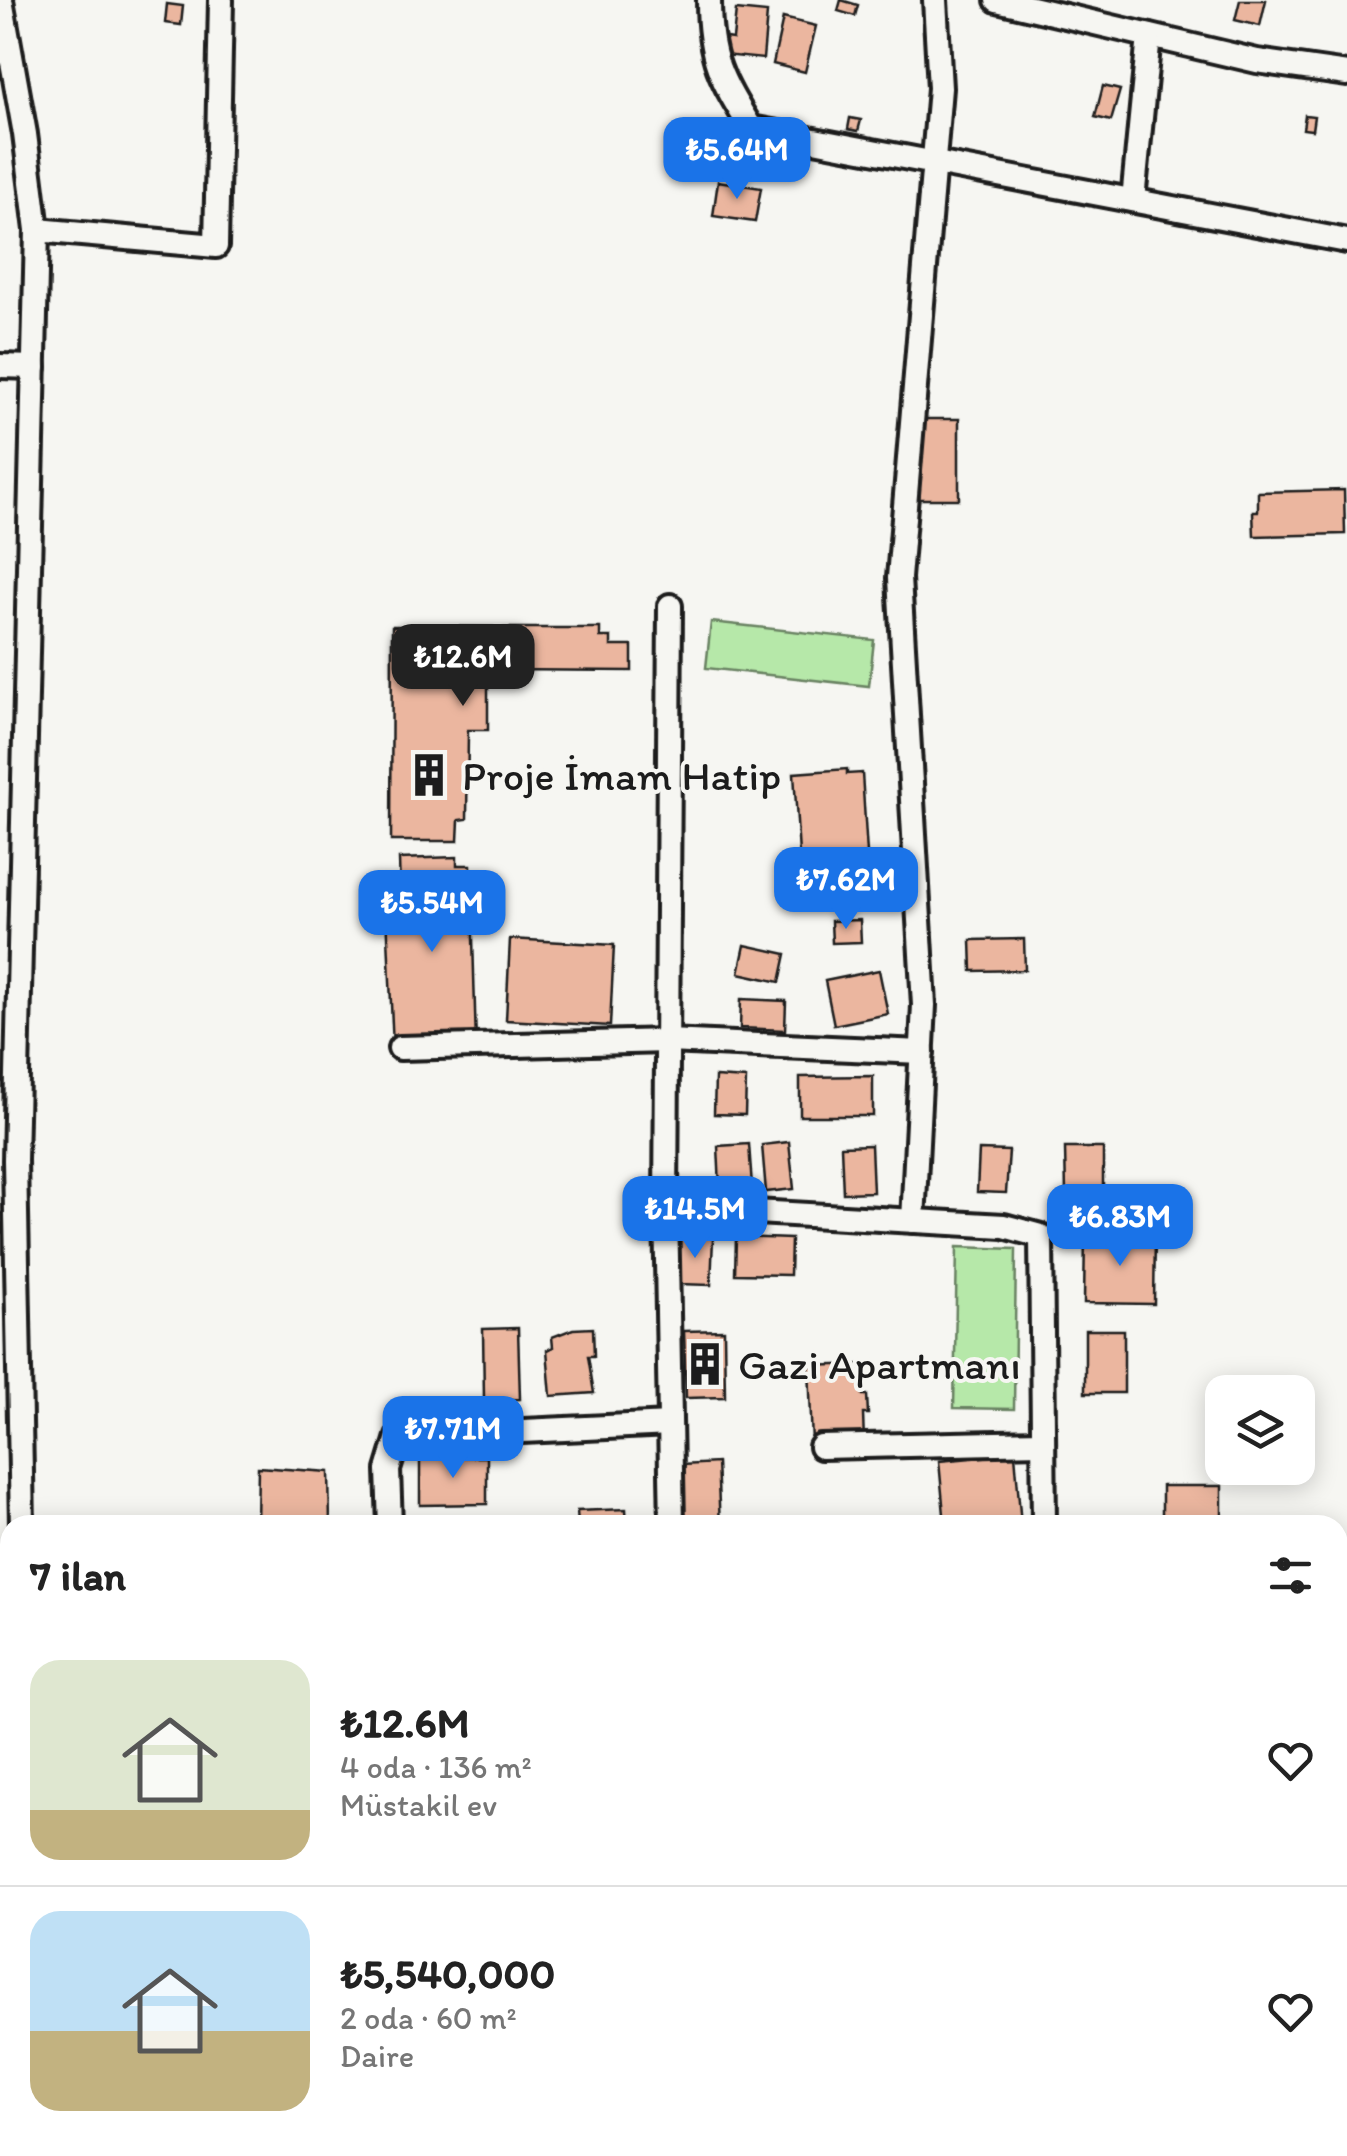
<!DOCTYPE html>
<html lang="tr">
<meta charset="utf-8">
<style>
:root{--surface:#fff;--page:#f6f6f6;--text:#222;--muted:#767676;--line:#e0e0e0;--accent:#1a73e8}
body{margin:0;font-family:Itim,sans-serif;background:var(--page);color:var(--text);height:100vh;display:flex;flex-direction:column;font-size:38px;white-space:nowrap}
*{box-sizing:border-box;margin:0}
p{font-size:32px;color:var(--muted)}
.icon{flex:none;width:55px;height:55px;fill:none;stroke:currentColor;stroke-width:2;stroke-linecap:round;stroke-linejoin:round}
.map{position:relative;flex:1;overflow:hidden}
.drawer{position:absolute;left:0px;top:1515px;width:1348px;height:642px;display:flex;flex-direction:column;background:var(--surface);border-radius:30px 30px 0 0;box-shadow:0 5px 25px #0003}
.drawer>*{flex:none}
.fabs{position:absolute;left:1205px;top:1375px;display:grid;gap:20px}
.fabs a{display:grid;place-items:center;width:110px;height:110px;border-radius:20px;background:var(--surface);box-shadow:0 5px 25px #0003;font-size:50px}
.price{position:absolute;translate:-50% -85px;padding:0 22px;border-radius:20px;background:var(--accent);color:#fff;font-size:32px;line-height:65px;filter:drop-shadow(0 2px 5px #0008)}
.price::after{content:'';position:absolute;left:50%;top:60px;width:30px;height:22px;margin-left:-15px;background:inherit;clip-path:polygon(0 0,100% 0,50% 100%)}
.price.on{background:#222;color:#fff}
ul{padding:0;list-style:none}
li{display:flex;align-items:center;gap:30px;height:250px;padding:0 30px}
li+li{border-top:2px solid var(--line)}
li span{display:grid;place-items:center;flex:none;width:280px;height:200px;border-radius:30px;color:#555}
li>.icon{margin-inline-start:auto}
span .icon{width:120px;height:120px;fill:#fffc;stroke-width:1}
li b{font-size:42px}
h2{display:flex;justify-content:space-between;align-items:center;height:120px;padding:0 30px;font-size:42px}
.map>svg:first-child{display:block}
.green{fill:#b6e8a9;stroke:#698262;stroke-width:2.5}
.building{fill:#ebb69f;stroke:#1c1c1c;stroke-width:2.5}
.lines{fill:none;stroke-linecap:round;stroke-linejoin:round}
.minor-casing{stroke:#1c1c1c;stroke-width:30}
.major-casing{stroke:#1c1c1c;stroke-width:35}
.minor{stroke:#f6f6f2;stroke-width:22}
.major{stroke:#fedd96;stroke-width:28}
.labels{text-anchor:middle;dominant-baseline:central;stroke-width:8;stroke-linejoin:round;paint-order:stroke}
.poi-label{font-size:42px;fill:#1c1c1c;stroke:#f6f6f2;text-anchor:start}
</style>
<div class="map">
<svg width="1347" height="2156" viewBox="0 0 1347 2156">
<rect width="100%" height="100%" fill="#f6f6f2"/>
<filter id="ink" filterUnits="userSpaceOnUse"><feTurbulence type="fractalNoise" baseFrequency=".01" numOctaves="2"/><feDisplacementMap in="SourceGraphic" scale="20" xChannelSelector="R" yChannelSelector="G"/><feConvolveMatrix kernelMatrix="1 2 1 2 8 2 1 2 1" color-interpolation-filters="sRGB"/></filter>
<g filter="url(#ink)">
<g class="green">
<path d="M 711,622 L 874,640 L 869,686 L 706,668 Z"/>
<path d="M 957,1247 L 1016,1249 L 1014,1409 L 954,1408 Z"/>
<path d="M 1134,2148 L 1273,2148 L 1274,2154 L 1135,2156 Z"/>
</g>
<g class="building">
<path d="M 841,0 L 858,5 L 855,16 L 838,11 Z"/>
<path d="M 1240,0 L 1266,0 L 1260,26 L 1235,20 Z"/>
<path d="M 167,4 L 183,6 L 181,25 L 165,23 Z"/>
<path d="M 736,10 L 767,13 L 763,59 L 723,55 L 725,38 L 733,39 Z"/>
<path d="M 783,18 L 816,26 L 805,72 L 773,64 Z"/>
<path d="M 1103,86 L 1120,90 L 1111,121 L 1095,117 Z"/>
<path d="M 1305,115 L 1314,116 L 1312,130 L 1303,129 Z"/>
<path d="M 850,118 L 861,120 L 858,131 L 848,129 Z"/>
<path d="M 718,181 L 761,188 L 755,222 L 713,216 Z"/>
<rect x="919" y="419" width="40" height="80"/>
<path d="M 1344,490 L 1345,534 L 1254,536 L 1253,511 L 1258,511 L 1258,492 Z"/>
<path d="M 392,626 L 493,627 L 493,636 L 504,636 L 504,628 L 600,628 L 600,637 L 611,637 L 611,646 L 632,646 L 632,671 L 502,670 L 503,659 L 488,659 L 488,730 L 468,730 L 467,819 L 459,820 L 458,841 L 391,841 Z"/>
<path d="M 847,769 L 847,774 L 862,773 L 869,886 L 853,887 L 855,906 L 819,908 L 818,902 L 802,903 L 794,773 Z"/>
<path d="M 457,857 L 457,865 L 471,865 L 476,1046 L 393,1048 L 386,891 L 400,891 L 399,859 Z"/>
<path d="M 860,920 L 861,942 L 832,943 L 831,921 Z"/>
<path d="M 510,939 L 614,945 L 610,1026 L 506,1020 Z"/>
<path d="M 1024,939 L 1025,970 L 972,971 L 971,940 Z"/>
<path d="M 745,945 L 786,954 L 780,982 L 739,973 Z"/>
<path d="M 879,970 L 888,1014 L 834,1025 L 825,981 Z"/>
<path d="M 741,999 L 786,1001 L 785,1030 L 740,1028 Z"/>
<path d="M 873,1076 L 873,1116 L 800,1116 L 800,1077 Z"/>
<path d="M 715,1077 L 746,1079 L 745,1115 L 714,1114 Z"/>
<path d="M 789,1142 L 794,1189 L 766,1192 L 762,1145 Z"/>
<path d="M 749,1144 L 752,1186 L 720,1188 L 718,1146 Z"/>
<path d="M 871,1145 L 873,1192 L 843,1193 L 841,1146 Z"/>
<path d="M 1065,1148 L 1103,1148 L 1103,1193 L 1066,1194 Z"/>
<path d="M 979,1150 L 1009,1151 L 1006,1193 L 977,1192 Z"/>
<path d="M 1085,1233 L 1155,1234 L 1154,1304 L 1084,1303 Z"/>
<path d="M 680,1236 L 713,1238 L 711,1285 L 678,1284 Z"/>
<path d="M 736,1237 L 791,1239 L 790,1275 L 735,1274 Z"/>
<path d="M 518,1328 L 520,1399 L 484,1400 L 483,1329 Z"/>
<path d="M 593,1328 L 594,1356 L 588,1356 L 594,1393 L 551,1396 L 547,1350 L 553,1347 L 552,1337 L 573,1329 Z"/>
<path d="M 724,1330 L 725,1397 L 686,1398 L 684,1331 Z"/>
<rect x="1085" y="1330" width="39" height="63"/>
<path d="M 862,1364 L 863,1395 L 867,1395 L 868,1414 L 863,1414 L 864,1442 L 812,1444 L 809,1366 Z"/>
<path d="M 1015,1454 L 1021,1525 L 945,1525 L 939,1461 Z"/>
<path d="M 420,1457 L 487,1457 L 487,1504 L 420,1505 Z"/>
<path d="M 717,1463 L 720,1525 L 684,1525 L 682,1465 Z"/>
<path d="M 258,1467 L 329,1472 L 330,1525 L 257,1525 Z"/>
<rect x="1162" y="1486" width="60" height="39"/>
<path d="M 626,1509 L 627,1525 L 578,1525 L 577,1511 Z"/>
<path d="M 1343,1650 L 1347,1651 L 1347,1705 L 1340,1705 Z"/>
<rect x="1" y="1833" width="9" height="31"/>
<path d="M 1347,1860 L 1347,1930 L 1338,1930 L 1338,1861 Z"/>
<path d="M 1347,2010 L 1347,2156 L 1344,2156 L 1338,2135 L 1338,2012 Z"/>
</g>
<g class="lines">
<g class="minor-casing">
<g id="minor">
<path d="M 1,0 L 25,134 L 37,230"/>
<path d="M 709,0 C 709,59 721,79 751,128 L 1347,241"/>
<path d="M 997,0 L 1257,61 L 1347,74"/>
<path d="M 1133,200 L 1149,36"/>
<path d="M 0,366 L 34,367"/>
<path d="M 670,606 L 666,1207 L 672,1525"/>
<path d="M 400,1048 L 667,1041 L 922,1052"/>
<path d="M 666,1207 L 1004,1226 L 1041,1236 L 1044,1525"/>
<path d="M 913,1221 L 924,1005 L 899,578 L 940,88 L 935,0"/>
<path d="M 821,1447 L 1043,1442"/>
<path d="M 22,1525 L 15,1160 L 37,230 L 216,246 L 221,0"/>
<path d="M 390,1525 L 388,1470 L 398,1437 L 670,1424"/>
<path d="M 0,1768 L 10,1768"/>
<path d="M 1338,1787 L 1347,1787"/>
<path d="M 1338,1959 L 1347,1959"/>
<path d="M 0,2084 L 10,2080"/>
<path d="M 686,2148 L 686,2156"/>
<path d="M 1062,2148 L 1062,2156"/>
<path d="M 1300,2148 L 1300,2156"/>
<path d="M 182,2156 L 182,2148"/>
<path d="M 497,2156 L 497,2148"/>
</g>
</g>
<g class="major-casing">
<g id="major">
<path d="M 0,1624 L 10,1624"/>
<path d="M 1338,1631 L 1347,1631"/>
</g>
</g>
<use href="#minor" class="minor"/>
<use href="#major" class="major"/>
</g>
</g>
<defs>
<g id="building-bare" transform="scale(3.45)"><path d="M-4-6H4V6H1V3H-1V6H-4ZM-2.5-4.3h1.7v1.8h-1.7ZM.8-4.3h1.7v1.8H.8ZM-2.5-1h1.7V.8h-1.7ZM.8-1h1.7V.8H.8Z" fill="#1c1c1c" stroke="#f6f6f2" stroke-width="2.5" paint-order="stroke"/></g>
</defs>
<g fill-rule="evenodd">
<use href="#building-bare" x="429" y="775"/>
<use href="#building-bare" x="705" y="1364"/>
</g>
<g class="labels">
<g class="poi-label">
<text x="462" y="775">Proje İmam Hatip</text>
<text x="738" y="1364">Gazi Apartmanı</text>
</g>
</g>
</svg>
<div class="fabs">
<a><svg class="icon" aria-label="layers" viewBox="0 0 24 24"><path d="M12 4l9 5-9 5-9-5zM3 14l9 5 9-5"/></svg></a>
</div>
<b class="price" style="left:737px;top:202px">₺5.64M</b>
<b class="price on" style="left:463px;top:709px">₺12.6M</b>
<b class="price" style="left:846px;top:932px">₺7.62M</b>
<b class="price" style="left:432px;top:955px">₺5.54M</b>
<b class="price" style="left:695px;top:1261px">₺14.5M</b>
<b class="price" style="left:1120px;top:1269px">₺6.83M</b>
<b class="price" style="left:453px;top:1481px">₺7.71M</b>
<section class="drawer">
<h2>7 ilan<svg class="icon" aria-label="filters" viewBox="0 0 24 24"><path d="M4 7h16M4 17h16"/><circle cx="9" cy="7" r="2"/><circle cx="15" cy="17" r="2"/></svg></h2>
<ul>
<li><span style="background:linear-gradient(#dfe7d0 75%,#c2b280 0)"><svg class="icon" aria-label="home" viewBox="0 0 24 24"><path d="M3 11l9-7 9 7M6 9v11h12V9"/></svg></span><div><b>₺12.6M</b><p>4 oda · 136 m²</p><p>Müstakil ev</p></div><svg class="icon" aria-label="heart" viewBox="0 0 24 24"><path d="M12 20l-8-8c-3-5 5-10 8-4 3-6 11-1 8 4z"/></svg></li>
<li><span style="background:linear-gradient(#bfe0f5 60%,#c2b280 0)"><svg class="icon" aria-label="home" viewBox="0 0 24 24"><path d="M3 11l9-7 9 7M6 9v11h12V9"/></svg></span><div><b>₺5,540,000</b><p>2 oda · 60 m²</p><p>Daire</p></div><svg class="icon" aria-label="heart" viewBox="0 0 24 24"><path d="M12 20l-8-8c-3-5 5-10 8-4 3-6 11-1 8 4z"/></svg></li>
</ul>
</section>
</div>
